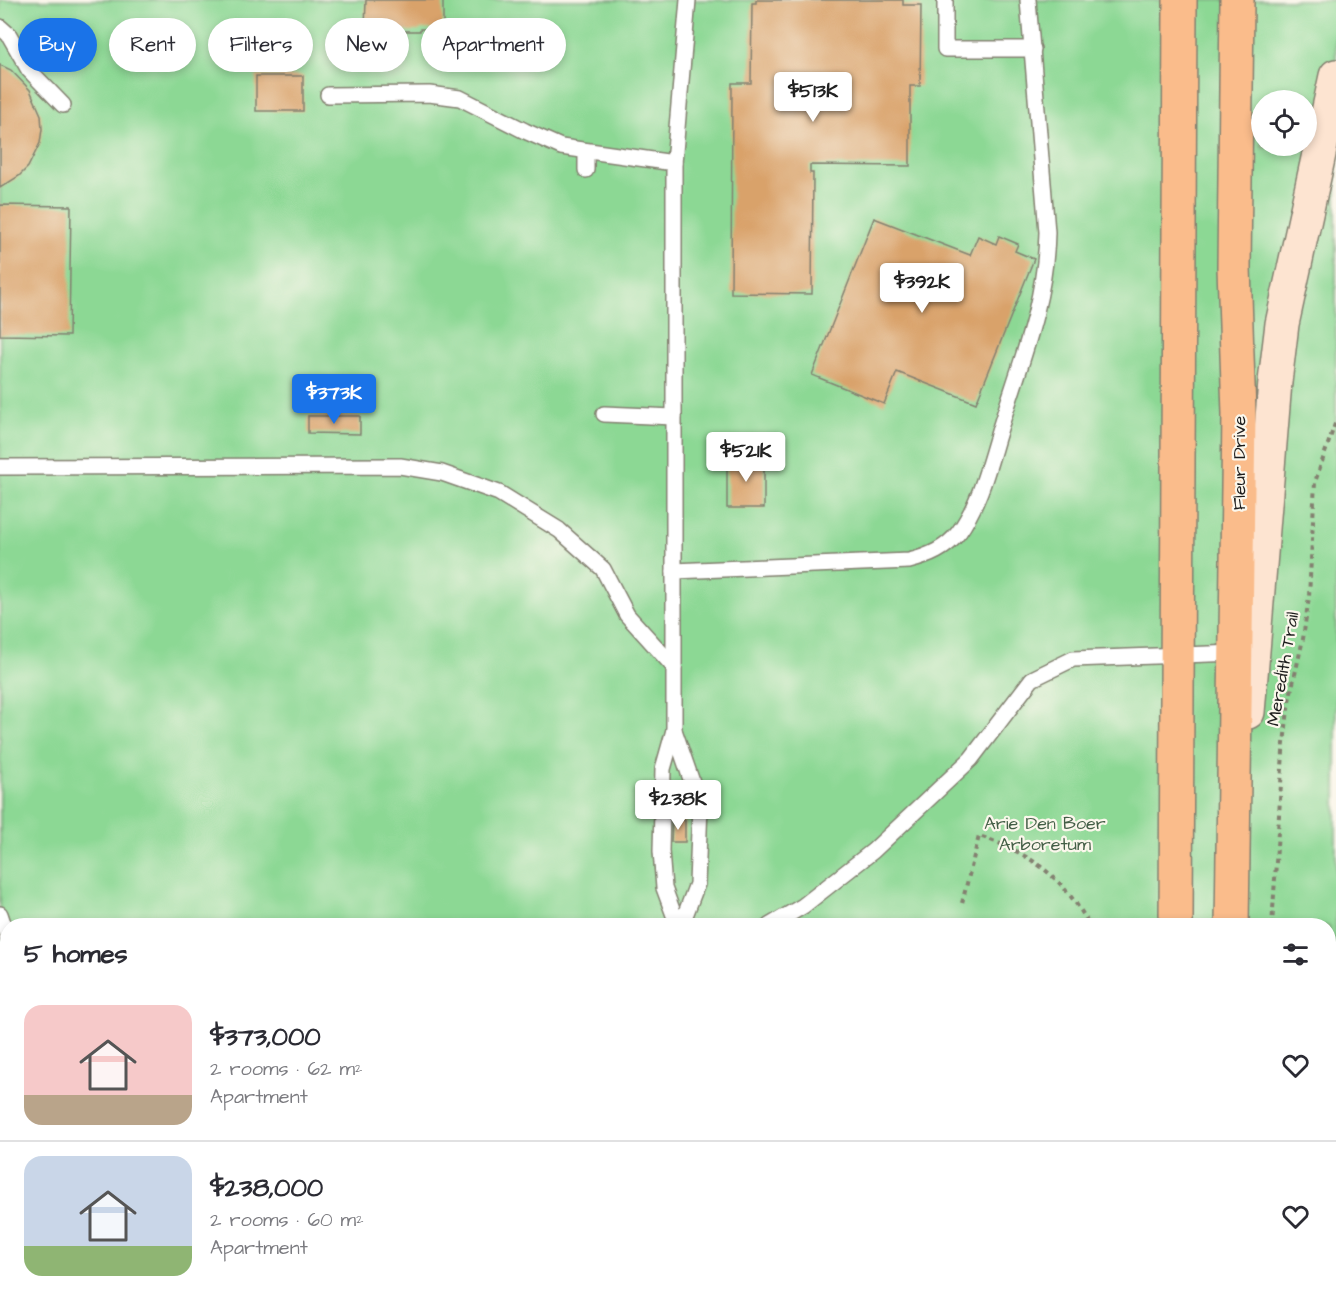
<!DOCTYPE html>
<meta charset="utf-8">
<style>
:root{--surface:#fff;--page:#f2f2f3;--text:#2b2b33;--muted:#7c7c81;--line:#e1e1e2;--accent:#1a73e8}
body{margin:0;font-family:"Architects Daughter",sans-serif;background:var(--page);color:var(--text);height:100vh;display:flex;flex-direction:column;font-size:22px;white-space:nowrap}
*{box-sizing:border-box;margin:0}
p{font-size:20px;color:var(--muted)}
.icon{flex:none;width:33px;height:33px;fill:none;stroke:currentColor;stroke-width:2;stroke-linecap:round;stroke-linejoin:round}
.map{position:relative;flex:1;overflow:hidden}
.panel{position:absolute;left:0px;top:918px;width:1336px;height:384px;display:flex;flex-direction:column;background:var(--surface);border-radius:24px 24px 0 0;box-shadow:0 3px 9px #0003}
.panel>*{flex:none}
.guide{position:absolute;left:18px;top:18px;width:600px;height:54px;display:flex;gap:12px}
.buttons{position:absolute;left:1251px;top:90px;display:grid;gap:12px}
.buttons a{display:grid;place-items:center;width:66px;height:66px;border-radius:50%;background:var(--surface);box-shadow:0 3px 9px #0003;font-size:30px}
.price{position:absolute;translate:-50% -51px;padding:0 14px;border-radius:6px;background:#fff;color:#222;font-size:20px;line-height:39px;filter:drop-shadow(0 2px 3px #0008)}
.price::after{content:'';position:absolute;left:50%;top:36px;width:18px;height:14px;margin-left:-9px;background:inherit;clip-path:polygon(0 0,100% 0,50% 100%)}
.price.on{background:var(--accent);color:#fff}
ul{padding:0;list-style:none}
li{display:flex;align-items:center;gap:18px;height:150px;padding:0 24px}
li+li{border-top:2px solid var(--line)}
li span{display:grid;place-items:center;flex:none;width:168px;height:120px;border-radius:18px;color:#555}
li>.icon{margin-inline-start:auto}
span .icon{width:72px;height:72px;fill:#fffc;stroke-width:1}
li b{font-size:26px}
h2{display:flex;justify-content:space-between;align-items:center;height:72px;padding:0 24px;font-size:26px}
.tag{padding:0 21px;border-radius:27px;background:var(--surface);box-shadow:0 3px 9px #0003;font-size:21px;line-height:54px}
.tag.on{background:var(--accent);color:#fff}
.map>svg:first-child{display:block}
.green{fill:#8cd894;stroke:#547a58;stroke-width:1.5;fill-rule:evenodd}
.building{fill:#d9a26a}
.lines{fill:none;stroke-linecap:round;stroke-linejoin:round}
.lane-casing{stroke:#838070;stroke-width:18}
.secondary-casing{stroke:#838070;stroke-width:36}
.primary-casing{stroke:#838070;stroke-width:36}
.path{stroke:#838070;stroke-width:4;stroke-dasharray:4.5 4.5;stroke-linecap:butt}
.lane{stroke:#fff;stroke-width:15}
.secondary{stroke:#fde4d1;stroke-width:33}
.primary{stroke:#fabc8b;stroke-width:33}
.labels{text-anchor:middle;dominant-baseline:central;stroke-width:4.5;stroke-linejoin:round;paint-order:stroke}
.street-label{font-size:18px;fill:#1c1c1c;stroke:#fbf7ec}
.park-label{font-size:18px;fill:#435e46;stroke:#fbf7ec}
</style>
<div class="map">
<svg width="1336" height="1302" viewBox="0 0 1336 1302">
<rect width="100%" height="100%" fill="#fbf7ec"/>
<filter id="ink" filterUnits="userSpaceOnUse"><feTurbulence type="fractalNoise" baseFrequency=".0167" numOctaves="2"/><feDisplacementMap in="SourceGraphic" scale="12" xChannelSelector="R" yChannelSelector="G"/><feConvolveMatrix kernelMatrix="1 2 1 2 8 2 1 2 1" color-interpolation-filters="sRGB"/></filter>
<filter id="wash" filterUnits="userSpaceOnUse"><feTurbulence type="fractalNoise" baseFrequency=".008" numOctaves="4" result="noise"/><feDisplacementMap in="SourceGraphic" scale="24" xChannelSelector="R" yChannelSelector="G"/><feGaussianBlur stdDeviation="1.35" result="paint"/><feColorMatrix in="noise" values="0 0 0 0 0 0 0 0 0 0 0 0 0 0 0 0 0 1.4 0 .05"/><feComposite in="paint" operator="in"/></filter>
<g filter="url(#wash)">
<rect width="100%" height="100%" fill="#eae3c3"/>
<path class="green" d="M 0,0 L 1336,0 L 1336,1302 L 0,1302 ZM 1262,100 L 1306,100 L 1306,146 L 1262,146 ZM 8,926 L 1329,926 L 1329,1294 L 8,1294 Z"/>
<g id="blocks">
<g class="building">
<path d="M 366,0 L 443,0 L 443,29 L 420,29 L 420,31 L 399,31 L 399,28 L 365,28 Z"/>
<path d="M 756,0 L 903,0 L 903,5 L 921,5 L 920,86 L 910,86 L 910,166 L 810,165 L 810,173 L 813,173 L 812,294 L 731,293 L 732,83 L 751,83 L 752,3 L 756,3 Z"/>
<path d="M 0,65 L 11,70 L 30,90 L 41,115 L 42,129 L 40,143 L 28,167 L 19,176 L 0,188 Z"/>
<rect x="256" y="76" width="47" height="35"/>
<path d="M 0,205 L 71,206 L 69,336 L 0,335 Z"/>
<path d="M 874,218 L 970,255 L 978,236 L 996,244 L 999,236 L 1018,244 L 1015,251 L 1034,259 L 976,403 L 897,372 L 884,404 L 812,375 Z"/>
<path d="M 308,416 L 360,416 L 360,434 L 308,433 Z"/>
<rect x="727" y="458" width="37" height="50"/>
<path d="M 672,820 L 685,820 L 685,842 L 671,842 Z"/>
</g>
</g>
</g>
<g filter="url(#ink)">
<use href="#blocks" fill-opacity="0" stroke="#838070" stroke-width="1.5"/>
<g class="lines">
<g class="lane-casing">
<g id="lane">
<path d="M 945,0 L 945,49 L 1033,49"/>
<path d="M 0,27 L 9,35 L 29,70 L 63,105"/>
<path d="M 328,95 L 429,94 L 460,98 L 525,131 L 561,147 L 674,163"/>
<path d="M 586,151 L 586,170"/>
<path d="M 604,414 L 674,417"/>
<path d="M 0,467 L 400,466 L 442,473 L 499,493 L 559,530 L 603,569 L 627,615 L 674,667"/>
<path d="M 674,571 L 909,561 C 929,556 946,549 959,532 C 982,500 990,459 1002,422 C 1022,359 1046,299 1047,232 L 1028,0"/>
<path d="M 674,730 L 700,805 L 697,884 L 681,926"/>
<path d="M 0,914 L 8,938"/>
<path d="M 678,926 L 664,888 L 661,851 L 663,769 L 674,730 L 674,163 L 688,0"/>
<path d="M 769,926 L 803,906 L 873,851 L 971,759 L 1032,679 L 1073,659 L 1237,653"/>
<path d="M 0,1097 L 8,1099"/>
<path d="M 49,1302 L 53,1294"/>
<path d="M 654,1302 L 654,1294"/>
</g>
</g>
<g class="secondary-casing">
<path id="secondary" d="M 1248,712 L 1275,382 L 1282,324 L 1336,76"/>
</g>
<g class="primary-casing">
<g id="primary">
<path d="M 1176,926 L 1180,0"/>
<path d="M 1232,926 L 1239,414 L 1234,267 L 1237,0"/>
<path d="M 1173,1302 L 1173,1294"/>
<path d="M 1227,1302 L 1227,1294"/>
</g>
</g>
<g class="path">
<path d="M 962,903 L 979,836 C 1031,853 1063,877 1090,926"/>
<path d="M 1272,926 L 1283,752 L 1289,701 L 1303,639 L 1309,597 L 1315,482 L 1336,421"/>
<path d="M 0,1018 L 8,1025"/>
<path d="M 1284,1294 L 1285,1302"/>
</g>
<use href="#lane" class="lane"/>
<use href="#secondary" class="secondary"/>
<use href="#primary" class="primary"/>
</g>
</g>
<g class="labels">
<g class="street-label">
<text transform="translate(1239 463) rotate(-90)">Fleur Drive</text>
<text transform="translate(1283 669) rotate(-80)">Meredith Trail</text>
</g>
<g class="park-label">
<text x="1045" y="823">Arie Den Boer<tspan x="1045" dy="21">Arboretum</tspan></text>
</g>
</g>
</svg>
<div class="buttons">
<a><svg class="icon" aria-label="locate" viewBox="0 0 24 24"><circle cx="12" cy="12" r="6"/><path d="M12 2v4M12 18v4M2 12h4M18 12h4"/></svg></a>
</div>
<b class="price" style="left:813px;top:123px">$513K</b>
<b class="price" style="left:922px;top:314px">$392K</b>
<b class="price on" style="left:334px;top:425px">$373K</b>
<b class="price" style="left:746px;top:483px">$521K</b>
<b class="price" style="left:678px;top:831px">$238K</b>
<div class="guide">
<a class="tag on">Buy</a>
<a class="tag">Rent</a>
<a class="tag">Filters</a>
<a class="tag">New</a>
<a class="tag">Apartment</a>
</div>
<section class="panel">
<h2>5 homes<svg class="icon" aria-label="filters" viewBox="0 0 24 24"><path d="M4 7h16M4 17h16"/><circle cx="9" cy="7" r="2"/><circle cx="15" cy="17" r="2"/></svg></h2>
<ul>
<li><span style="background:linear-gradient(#f6c9c9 75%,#b9a48a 0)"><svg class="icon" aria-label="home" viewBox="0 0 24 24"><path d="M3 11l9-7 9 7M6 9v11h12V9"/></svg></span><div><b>$373,000</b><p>2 rooms · 62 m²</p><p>Apartment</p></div><svg class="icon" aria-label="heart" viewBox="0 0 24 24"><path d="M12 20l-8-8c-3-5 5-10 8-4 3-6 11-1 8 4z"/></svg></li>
<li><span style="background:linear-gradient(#c9d6e8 75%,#8fb573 0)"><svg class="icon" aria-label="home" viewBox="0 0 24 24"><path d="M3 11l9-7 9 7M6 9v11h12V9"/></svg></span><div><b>$238,000</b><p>2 rooms · 60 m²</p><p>Apartment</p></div><svg class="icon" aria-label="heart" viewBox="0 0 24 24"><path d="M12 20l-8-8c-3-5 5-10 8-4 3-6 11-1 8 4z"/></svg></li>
</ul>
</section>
</div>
